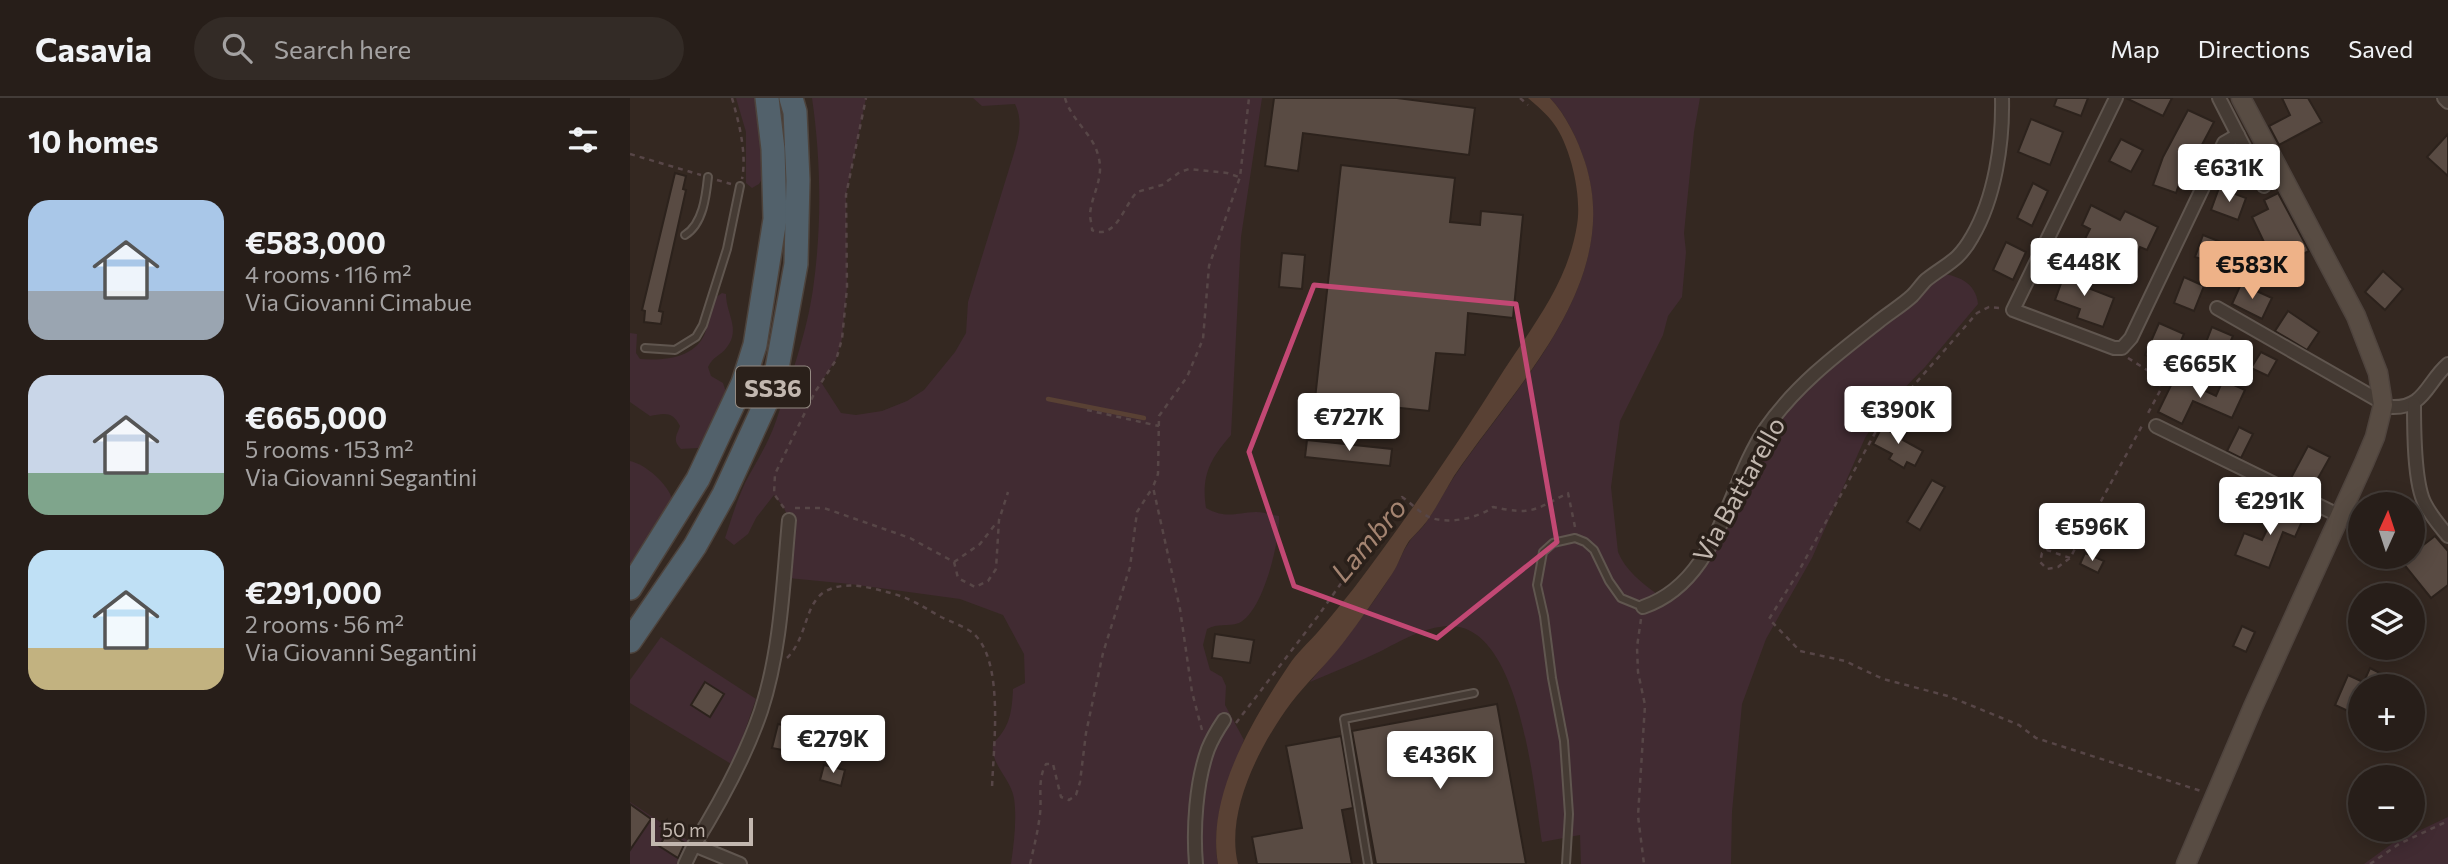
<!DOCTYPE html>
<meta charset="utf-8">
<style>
:root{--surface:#271e19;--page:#332b26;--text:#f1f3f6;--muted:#a4a2a2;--line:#433c38;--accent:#eeb288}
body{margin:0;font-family:Commissioner,sans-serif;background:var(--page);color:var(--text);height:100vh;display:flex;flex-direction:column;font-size:26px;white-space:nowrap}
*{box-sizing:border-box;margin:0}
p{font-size:23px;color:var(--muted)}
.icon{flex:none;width:38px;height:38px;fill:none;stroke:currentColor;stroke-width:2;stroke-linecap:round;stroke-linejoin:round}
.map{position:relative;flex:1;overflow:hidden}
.details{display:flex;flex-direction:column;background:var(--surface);width:630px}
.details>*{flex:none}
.needle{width:46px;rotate:3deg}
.controls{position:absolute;left:1718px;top:394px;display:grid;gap:14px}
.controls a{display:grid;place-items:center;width:77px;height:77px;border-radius:50%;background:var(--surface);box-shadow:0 4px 18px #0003,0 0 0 2px var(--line);font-size:35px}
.scale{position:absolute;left:21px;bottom:18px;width:102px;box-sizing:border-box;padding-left:7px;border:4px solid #c2b7af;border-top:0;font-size:19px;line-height:24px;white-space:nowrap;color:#c2b7af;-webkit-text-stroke:5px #2a201a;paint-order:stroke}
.price{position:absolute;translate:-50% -60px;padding:0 16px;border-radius:7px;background:#fff;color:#222;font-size:23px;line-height:46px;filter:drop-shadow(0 2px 4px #0008)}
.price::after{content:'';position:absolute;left:50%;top:42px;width:21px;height:16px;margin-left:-10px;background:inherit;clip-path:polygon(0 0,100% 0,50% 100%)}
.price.selected{background:var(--accent);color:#111}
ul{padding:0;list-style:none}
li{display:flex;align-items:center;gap:21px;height:175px;padding:0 28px}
li span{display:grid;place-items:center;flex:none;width:196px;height:140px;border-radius:21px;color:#555}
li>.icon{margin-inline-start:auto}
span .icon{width:84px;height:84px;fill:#fffc;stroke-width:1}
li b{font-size:30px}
h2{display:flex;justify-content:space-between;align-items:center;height:84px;padding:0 28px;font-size:30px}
header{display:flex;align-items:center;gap:42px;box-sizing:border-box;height:98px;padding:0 35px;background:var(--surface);border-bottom:2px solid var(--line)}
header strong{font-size:33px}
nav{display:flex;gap:38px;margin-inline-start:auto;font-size:24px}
.search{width:490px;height:63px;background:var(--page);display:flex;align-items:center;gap:18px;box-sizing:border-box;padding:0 24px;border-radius:38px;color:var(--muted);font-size:26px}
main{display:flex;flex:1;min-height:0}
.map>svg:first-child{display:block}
.green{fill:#412b32}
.water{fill:#594134}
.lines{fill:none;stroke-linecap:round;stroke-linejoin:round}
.stream{stroke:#594134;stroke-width:4.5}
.building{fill:#594b43;stroke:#2c221c;stroke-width:2}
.lane-casing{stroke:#60564f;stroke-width:10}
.street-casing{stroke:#60564f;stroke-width:16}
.secondary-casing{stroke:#4f443e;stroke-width:21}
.highway-casing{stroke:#4d433c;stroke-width:26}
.path{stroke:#574647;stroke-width:2.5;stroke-dasharray:5 5;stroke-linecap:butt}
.lane{stroke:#453b34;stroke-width:6}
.street{stroke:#453b34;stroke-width:12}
.secondary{stroke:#584c43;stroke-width:18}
.highway{stroke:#52616b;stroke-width:23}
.marked{fill:none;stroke:#c24874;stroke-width:5;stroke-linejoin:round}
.labels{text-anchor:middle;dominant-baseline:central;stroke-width:7;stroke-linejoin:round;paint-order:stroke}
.shield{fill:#2a201a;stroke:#948a82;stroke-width:2}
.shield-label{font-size:24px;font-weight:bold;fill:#c2b7af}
.street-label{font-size:26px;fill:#c2b7af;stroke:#2a201a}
.water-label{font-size:28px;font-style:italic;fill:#a48471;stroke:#2a201a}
</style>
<header>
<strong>Casavia</strong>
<div class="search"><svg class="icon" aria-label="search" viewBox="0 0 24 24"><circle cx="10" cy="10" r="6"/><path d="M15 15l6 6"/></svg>Search here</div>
<nav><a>Map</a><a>Directions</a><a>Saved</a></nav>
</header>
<main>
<section class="details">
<h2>10 homes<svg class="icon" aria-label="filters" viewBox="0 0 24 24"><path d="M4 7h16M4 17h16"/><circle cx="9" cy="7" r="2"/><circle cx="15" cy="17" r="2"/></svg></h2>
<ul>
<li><span style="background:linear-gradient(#a9c7e8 65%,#9aa5b1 0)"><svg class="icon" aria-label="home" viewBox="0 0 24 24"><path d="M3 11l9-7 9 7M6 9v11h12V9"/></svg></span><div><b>€583,000</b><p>4 rooms · 116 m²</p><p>Via Giovanni Cimabue</p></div></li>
<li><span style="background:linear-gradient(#c9d6e8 70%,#7fa58c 0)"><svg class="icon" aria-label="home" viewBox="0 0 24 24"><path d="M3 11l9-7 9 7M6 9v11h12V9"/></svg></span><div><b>€665,000</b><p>5 rooms · 153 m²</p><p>Via Giovanni Segantini</p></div></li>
<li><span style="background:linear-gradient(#bfe0f5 70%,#c2b280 0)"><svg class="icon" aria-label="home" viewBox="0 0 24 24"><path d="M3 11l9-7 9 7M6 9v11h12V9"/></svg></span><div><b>€291,000</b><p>2 rooms · 56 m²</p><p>Via Giovanni Segantini</p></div></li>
</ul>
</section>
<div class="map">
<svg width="1818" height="766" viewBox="0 0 1818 766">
<rect width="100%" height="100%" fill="#342821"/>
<g class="green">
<path d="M 106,0 L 129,0 L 134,78 L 129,86 L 122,90 L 116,85 L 116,34 Z"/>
<path d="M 182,0 L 236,0 L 216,97 L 217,190 L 212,241 L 206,262 L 191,284 L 211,315 L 226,317 L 252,313 L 277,303 L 294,292 L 325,254 L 336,235 L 338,204 L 384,55 C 389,38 393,22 385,6 L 352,8 L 343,0 L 632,0 L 611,139 L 601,337 C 580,361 571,378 576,410 C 596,421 605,415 626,414 C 633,414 642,417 649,418 C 650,443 633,514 609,525 C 597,529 588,525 577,531 L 573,547 L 580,572 L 592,579 L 596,588 L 595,607 L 614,642 C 599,683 580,721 588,766 L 381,766 C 384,745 387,721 384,700 C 380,679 360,667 363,645 C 380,630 382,613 383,591 L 395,585 L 394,556 L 373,517 L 330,501 L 220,486 L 158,480 L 159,422 L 154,410 L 144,397 L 126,420 L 118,436 L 104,447 L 95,440 C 101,422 107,402 115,385 C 126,364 138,346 146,323 C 160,282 177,234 183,191 C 192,128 191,62 182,0 Z"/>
<path d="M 920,0 L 1070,0 L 1064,34 L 1054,135 L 1056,154 L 1052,199 L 1038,218 L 1033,237 L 990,323 L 981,389 L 988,454 C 995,472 1013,486 1027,496 L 1061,475 L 1162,297 L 1307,175 C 1327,177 1346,184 1348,206 L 1295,269 L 1252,313 L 1235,340 L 1182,460 L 1136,541 L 1112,606 L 1102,714 L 1101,766 L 951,766 L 950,737 L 912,744 C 904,693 891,526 819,528 C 793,529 771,543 749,554 C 726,565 703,574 680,584 C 709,549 739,513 763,474 C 769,465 772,454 778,446 C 782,438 790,433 795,426 C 806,410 815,392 826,376 C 887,287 993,183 955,65 C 948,42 936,17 920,0 Z"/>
<path d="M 92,195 L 96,196 C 96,216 111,231 97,249 C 91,258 84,257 78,269 L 81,278 L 93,285 L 97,297 L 79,342 L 68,350 L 51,351 C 42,342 47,337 50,328 C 43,313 34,315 20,318 L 0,304 L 0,235 L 7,236 L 6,255 L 10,261 C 34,263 68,260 76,232 C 79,221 81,211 85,200 Z"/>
<path d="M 0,363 C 15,366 38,386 42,401 L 0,470 Z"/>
<path d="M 31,539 L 126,601 L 103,667 L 0,605 L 0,582 Z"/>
<path d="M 0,704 L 60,744 L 50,766 L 0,766 Z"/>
<path d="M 1818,719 L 1818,766 L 1734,766 L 1763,745 Z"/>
</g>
<path class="water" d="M 898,0 L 920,0 C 936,17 948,42 955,64 C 994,185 885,287 824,378 C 815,393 807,409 797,423 C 792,430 785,436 779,443 C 772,453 769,466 762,476 C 746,499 730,523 713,545 C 697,566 677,584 661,605 C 630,647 595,713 608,766 L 588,766 C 576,698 623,621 659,567 C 667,555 678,545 687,535 C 700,520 712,505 724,490 C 777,420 827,347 874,272 C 904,226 938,184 947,127 C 952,99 941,49 924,26 C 917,16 907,8 898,0 Z"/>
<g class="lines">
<path class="stream" d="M 418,301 L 514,320"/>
</g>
<g class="building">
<path d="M 644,0 L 767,0 L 845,10 L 839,57 L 673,35 L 668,73 L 635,68 Z"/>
<path d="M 1427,0 L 1458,0 L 1451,18 L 1424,8 Z"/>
<path d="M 1496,0 L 1542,0 L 1533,18 Z"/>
<path d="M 1652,0 L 1678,0 L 1692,24 L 1649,47 L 1639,28 L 1660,17 Z"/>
<path d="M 1558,12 L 1584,24 L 1565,60 L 1559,58 L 1546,95 L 1523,87 L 1533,59 Z"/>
<path d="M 1401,21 L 1433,34 L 1420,67 L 1388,54 Z"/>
<path d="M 1818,36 L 1818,78 L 1797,59 Z"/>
<path d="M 1491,41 L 1513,52 L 1501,74 L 1479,63 Z"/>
<path d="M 711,67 L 825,80 L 820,124 L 850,127 L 851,113 L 893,117 L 883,220 L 838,215 L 835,257 L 806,255 L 799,313 L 685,301 Z"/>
<path d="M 45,75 L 56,78 L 53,91 L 56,92 L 29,213 L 33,214 L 31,226 L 14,224 L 15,213 L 12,212 Z"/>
<path d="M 1403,85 L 1418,93 L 1402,128 L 1387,120 Z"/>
<path d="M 1589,90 L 1616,100 L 1608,122 L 1581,112 Z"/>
<path d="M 1648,95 L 1679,153 L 1659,163 L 1652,148 L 1618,168 L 1611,157 L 1634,144 L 1622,119 L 1638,111 L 1634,102 Z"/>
<path d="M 1461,107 L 1490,122 L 1495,113 L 1528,129 L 1517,152 L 1510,149 L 1505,161 L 1483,150 L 1479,158 L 1453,145 L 1460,131 L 1452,127 Z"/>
<path d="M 1573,137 L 1591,144 L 1583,165 L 1565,159 Z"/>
<path d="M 1376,144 L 1396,154 L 1383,182 L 1363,172 Z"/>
<path d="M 652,155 L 675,157 L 672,191 L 649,189 Z"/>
<path d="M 1437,169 L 1462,179 L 1458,190 L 1484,200 L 1473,229 L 1447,220 L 1450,211 L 1425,202 Z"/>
<path d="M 1753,173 L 1773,191 L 1755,212 L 1735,194 Z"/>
<path d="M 1554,179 L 1574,188 L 1564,213 L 1544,205 Z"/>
<path d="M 1611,186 L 1642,200 L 1632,221 L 1602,206 Z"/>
<path d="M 1658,213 L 1689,234 L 1677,252 L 1645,233 Z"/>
<path d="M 1529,225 L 1554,236 L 1540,268 L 1515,257 Z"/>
<path d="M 1582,229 L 1603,238 L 1593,260 L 1573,252 Z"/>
<path d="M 1631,254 L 1647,262 L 1638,278 L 1621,270 Z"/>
<path d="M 1545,279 L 1586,298 L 1593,282 L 1615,292 L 1602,320 L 1563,303 L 1552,326 L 1528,314 Z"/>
<path d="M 1265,326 L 1277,333 L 1273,342 L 1293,353 L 1285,368 L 1277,364 L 1274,370 L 1259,361 L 1262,356 L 1243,346 L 1252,329 L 1261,334 Z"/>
<path d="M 1609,329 L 1623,336 L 1611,360 L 1597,353 Z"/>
<path d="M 677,342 L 762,351 L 760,368 L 675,359 Z"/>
<path d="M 1678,348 L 1700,359 L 1682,391 L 1661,380 Z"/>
<path d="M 1302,382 L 1315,389 L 1290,432 L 1277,424 Z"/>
<path d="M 1650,405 L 1675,417 L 1665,439 L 1653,434 L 1639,470 L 1605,457 L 1614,435 L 1632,442 Z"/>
<path d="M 1805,438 L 1818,453 L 1818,487 L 1801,500 L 1772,464 L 1779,458 L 1783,458 L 1783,455 Z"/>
<path d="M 1455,455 L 1474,463 L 1468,475 L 1450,466 Z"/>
<path d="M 1612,528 L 1625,534 L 1616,554 L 1603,548 Z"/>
<path d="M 585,536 L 624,542 L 620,565 L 582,560 Z"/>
<path d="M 1740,570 L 1752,576 L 1747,588 L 1732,588 Z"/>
<path d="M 1718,577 L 1731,583 L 1731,619 L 1705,607 Z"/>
<path d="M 75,584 L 94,596 L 80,619 L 61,607 Z"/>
<path d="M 867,606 L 896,766 L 746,766 L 722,633 Z"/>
<path d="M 148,626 L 179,633 L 173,656 L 142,650 Z"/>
<path d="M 711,638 L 723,710 L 712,712 L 722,766 L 627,766 L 622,739 L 672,730 L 656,648 Z"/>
<path d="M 194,667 L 215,672 L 211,688 L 190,682 Z"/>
<path d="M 0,706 L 21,721 L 0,752 Z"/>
<path d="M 38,734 L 55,745 L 48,760 L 29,748 Z"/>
</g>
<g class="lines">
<g class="lane-casing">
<g id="lane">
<path d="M 55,137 C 73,126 76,98 78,79"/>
<path d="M 15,250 L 45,252 L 66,239 L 73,227 L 97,151 L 110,88"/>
<path d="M 738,766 L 714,621 L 844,595"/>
<path d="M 936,766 L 939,716 L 934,643 L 922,580 L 914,518 L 907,487 L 913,454 L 923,445 L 945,440 L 955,444 L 964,452 L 979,483 L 991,500 L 1013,509"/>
</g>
</g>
<g class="street-casing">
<g id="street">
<path d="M 1486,0 L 1383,212 L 1484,250 L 1492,250 L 1501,240 L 1594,45 L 1608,37"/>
<path d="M 1589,0 L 1634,88"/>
<path d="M 1814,0 L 1818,4"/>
<path d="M 1587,210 L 1760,309 C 1795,311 1796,285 1818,266"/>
<path d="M 1784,306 C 1784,331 1784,386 1795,406 C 1801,418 1810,428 1818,438"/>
<path d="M 1526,328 L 1710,418"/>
<path d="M 1013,509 C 1089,483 1096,389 1136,330 C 1166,287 1207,256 1248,224 C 1259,215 1271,208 1282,198 C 1287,193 1291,187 1296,182 C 1316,166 1328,164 1342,139 C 1365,100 1373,45 1372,0"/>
<path d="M 55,766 L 64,747"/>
<path d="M 110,766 L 64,747 C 90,705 115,660 131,613 C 151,552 153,486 159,422"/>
<path d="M 566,766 C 563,731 566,684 578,651 C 582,641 588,631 594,622"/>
</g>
</g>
<g class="secondary-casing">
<path id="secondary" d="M 1556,766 L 1623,609 L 1734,365 L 1745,339 L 1753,307 L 1748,275 L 1726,218 L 1611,0"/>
</g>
<g class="highway-casing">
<g id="highway">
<path d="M 0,490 L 68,381 L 113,285 L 125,247 L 145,121 L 143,51 L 137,0"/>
<path d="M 0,543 L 65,448 L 94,396 L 144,287 L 166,166 L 168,82 L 165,14 L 161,0"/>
</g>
</g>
<g class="path">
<path d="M 102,0 C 109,25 117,55 112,81"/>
<path d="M 435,0 C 441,22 463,36 468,57 C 475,79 462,95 460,116 C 460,121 462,127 462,132 C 486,143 494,107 507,94 L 532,87 L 550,74 L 559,71 L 597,75 L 609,79"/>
<path d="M 890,0 L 898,7"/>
<path d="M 0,56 L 71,77"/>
<path d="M 87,82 L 101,86"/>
<path d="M 1369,210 L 1359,209 L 1347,215 L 1250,326 L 1166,478 L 1139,521 L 1170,553 L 1215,563 L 1253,581 L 1318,598 L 1389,627 L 1406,640 L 1571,693"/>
<path d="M 1498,260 L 1528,279 L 1531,291 L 1517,317"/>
<path d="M 457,312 L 529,328"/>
<path d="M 154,410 L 144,396 L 145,376 L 185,294 L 206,262 L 212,241 L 217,190 L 216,97 L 236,0"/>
<path d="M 165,410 L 194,410 L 280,440 L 324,464 L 328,480 L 345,489 L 358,483 L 366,471 L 369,422 L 378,394"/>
<path d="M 1440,460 L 1417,452 L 1412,455 L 1410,464 L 1417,471 L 1428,469 L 1440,460 L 1513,326"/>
<path d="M 324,464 L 350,446 L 367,424"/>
<path d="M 1011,521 L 1007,549 L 1008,574 L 1015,607 L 1008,718 L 1014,766"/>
<path d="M 157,560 C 178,539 174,505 196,493 C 217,482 242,490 264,496 C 282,501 295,510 311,519 C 321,524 336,529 344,536 C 375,565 363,651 362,691"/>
<path d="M 606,625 L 688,518 L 772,399 C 781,405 790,415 799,419 C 817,427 849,420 863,409 C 902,417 903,413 938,395 L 945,429"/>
<path d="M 572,632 L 562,594 L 550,511 L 523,389 L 528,376 L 529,318 L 557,279 L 573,241 L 579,168 L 610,79 L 619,0"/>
<path d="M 400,766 C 404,749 408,733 410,716 C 412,699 407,682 416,666 L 423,666 L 431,699 L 439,702 L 446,697 L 450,684 L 456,635 L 473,555 L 500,469 L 507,414 L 523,389"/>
<path d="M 1740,766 L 1769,746 L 1818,723"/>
</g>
<use href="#lane" class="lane"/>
<use href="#street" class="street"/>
<use href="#secondary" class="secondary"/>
<use href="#highway" class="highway"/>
</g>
<path class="marked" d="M 684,187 L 886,206 L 927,444 L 807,540 L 664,488 L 619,354 Z"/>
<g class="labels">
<rect class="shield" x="106" y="268.5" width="74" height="41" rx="5"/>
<g class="shield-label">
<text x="143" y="289">SS36</text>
</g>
<g class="street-label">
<text transform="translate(1108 391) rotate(-61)">Via Battarello</text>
</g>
<g class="water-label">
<text transform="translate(738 441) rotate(-50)">Lambro</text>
</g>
</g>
</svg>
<div class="controls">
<a><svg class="needle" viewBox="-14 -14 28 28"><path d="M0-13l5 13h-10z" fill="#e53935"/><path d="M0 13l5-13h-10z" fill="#a4a2a2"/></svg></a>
<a><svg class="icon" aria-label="layers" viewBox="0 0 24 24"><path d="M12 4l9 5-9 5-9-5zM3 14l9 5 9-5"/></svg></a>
<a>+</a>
<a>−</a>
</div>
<div class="scale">50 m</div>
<b class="price" style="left:1599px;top:106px">€631K</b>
<b class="price" style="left:1454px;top:200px">€448K</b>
<b class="price selected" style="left:1622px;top:203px">€583K</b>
<b class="price" style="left:1570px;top:302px">€665K</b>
<b class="price" style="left:1268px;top:348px">€390K</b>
<b class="price" style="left:719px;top:355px">€727K</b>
<b class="price" style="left:1640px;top:439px">€291K</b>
<b class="price" style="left:1462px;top:465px">€596K</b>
<b class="price" style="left:203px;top:677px">€279K</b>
<b class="price" style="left:810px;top:693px">€436K</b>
</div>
</main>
